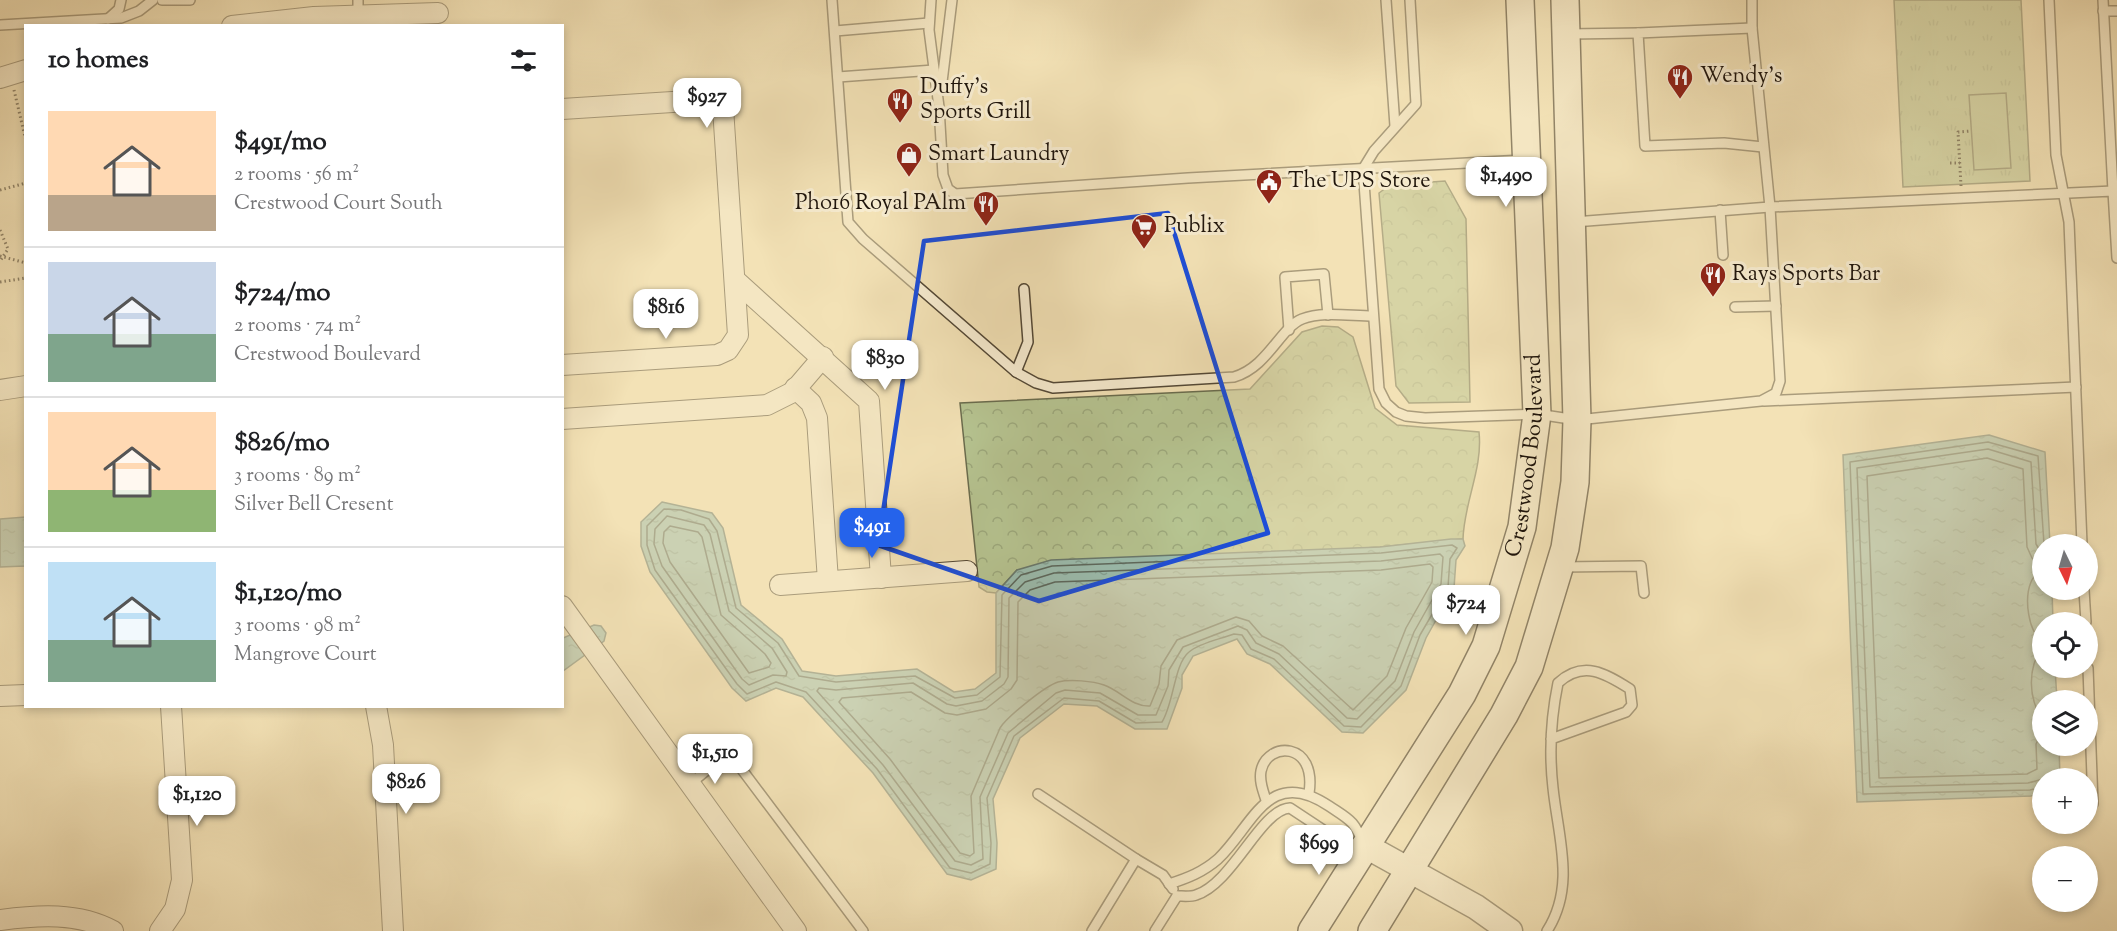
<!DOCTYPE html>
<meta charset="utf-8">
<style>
:root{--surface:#fff;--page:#f6f6f6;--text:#202124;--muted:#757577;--line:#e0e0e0;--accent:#2563eb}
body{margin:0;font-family:"Sorts Mill Goudy",serif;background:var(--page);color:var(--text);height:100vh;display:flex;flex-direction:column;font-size:22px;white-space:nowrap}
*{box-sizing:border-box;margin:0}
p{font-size:20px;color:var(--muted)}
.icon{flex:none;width:33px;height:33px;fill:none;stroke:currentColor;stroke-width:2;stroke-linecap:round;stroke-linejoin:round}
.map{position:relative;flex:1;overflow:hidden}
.drawer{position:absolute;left:24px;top:24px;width:540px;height:684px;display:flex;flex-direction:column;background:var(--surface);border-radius:0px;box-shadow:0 3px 9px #0003}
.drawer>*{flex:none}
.needle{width:39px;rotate:175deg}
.buttons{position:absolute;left:2032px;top:534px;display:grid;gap:12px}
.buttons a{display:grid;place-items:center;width:66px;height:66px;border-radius:50%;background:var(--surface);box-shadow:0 3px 9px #0003;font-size:30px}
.price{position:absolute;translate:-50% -51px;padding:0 14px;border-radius:12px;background:#fff;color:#222;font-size:20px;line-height:39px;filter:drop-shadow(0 2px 3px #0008)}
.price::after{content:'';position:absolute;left:50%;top:36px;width:18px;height:14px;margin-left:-9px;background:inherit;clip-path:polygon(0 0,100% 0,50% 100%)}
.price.active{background:var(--accent);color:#fff}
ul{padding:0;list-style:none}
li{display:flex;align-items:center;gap:18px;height:150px;padding:0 24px}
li+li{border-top:2px solid var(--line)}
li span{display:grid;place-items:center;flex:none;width:168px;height:120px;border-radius:0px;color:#555}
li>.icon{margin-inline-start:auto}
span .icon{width:72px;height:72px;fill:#fffc;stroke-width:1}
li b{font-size:26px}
h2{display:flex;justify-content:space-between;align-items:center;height:72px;padding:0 24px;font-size:26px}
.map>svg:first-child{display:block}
.forest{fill:url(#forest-crowns);stroke:#6a6c4e;stroke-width:1.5}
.park{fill:url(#park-tufts);stroke:#6a6c4e;stroke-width:1.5}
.garden{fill:#b6c491;stroke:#6a6c4e;stroke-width:1.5}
.water{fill:url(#water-ripples);stroke:#69796d;stroke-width:1.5}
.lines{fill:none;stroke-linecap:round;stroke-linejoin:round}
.shore{stroke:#5c685d;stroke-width:1.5}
.service-casing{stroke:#534836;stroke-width:12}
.minor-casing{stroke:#534836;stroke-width:22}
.tertiary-casing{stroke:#534836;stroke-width:27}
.secondary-casing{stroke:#1e140b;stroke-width:30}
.path{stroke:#1e140b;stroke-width:3;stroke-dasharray:1.5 3;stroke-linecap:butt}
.service{stroke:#f7ecd0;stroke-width:9}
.minor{stroke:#f7ecd0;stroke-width:20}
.tertiary{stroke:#f7ecd0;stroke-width:24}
.secondary{stroke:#f7ecd0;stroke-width:27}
.marked{fill:none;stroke:#1d4ed8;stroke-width:4.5;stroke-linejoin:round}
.labels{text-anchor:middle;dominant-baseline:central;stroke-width:6;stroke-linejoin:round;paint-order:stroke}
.poi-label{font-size:22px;fill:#1e140b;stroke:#f7ecd0;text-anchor:start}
.street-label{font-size:22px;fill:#1e140b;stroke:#f7ecd0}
</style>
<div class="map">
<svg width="2117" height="931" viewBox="0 0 2117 931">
<defs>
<pattern id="forest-crowns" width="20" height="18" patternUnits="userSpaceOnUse" patternTransform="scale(1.5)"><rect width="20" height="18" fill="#b6c491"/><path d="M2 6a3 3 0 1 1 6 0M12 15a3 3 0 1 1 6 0" fill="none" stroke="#9ca87c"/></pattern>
<pattern id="park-tufts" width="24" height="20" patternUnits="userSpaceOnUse" patternTransform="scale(1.5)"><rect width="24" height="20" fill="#b6c491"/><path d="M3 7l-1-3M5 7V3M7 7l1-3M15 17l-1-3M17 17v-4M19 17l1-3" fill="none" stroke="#9ca87c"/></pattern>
<pattern id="water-ripples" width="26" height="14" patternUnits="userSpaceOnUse" patternTransform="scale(1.5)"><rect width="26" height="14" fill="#9bbdaf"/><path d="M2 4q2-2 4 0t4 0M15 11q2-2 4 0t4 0" fill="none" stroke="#85a295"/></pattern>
</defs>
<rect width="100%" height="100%" fill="#f3e2b6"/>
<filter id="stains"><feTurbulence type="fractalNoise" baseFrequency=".00333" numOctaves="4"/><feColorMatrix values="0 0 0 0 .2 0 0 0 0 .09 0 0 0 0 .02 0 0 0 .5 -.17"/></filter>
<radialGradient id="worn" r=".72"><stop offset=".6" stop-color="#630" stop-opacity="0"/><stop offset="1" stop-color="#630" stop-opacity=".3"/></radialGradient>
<g class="forest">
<path d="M 1445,181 L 1466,219 L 1470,402 L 1409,403 L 1396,386 L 1379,193 L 1390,185 Z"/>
<path d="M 1322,326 L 1338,327 L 1353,337 L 1375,408 L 1397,425 L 1479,432 C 1483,469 1464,502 1463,539 L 1380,547 L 1017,570 L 996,593 L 987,592 L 979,587 L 960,403 L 1250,389 L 1302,332 Z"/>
</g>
<path class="park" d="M 1894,0 L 2021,0 L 2030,181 L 1903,187 Z"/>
<path class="garden" d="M 2006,93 L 2011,168 L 1974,170 L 1969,95 Z"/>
<g class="water">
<path d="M 1989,435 L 2045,452 L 2050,544 L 2043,544 L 2043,590 L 2052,590 L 2053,622 L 2043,622 L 2043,668 L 2055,668 L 2057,700 L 2043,700 L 2043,746 L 2059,746 L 2060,778 L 2043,778 L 2043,792 L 2031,796 L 1857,802 L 1843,455 Z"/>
<path d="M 662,502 L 712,513 L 723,528 L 741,605 L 782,639 L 802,671 L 836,676 L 917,669 L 954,692 L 975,689 L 996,673 L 996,593 L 1017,570 L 1051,560 L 1380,547 L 1451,539 L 1463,539 L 1465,546 L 1456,560 L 1454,588 L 1426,638 L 1406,690 L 1363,733 L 1342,732 L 1270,664 L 1247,654 L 1237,639 L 1193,656 L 1182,675 L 1182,688 L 1167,729 L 1135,729 L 1097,706 L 1064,704 L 1020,738 L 993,799 L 997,843 L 996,869 L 971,880 L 947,874 L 873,773 L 836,733 L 803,697 L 776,688 L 746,701 L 732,688 L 650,572 L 641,546 L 641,522 Z"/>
<path d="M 25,517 L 25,566 L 0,567 L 0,519 Z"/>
<path d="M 594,625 L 601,626 L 606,633 L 604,641 L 563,671 L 563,638 Z"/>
</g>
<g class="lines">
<g class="shore">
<path d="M 664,509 L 681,510 L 709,519 L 717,531 L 736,608 L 778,643 L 799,676 L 836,682 L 915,676 L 955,698 L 977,695 L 1000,677 L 1002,595 L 1021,575 L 1052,566 L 1381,553 L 1452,545 L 1457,548 L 1450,559 L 1448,587 L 1420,635 L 1401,686 L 1361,727 L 1344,726 L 1274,659 L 1251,649 L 1242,635 L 1234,634 C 1221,639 1199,643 1189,652 C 1174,664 1174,703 1162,722 L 1136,723 L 1099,701 L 1064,698 L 1014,736 L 987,798 L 991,843 L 990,864 L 971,873 L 950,868 L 877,769 L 806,692 L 776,682 L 747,694 L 737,684 L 655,570 L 647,545 L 647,526 Z"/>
<path d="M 667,516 L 704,525 L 710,534 L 729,611 L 772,648 L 787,672 L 786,676 L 773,675 L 749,685 L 742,679 L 662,566 L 654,544 L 655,529 Z"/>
<path d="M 670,526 L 698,532 L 702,537 L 721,615 L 765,654 L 771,663 L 769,667 L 749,673 L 670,562 L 663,543 L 664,532 Z"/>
<path d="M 1440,554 L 1443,557 L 1441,584 L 1414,632 L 1395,681 L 1357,719 L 1347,718 L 1279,654 L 1256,643 L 1247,630 L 1238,626 L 1183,647 L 1169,670 L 1168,686 L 1156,715 L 1138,715 L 1100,693 L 1065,690 L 1056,693 L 1008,733 L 980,797 L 983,859 L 971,865 L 955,861 L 883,765 L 817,691 L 819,688 L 836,690 L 913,683 L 947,704 L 956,706 L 982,701 L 1004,684 L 1008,677 L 1009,598 L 1025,582 L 1054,573 L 1381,561 Z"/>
<path d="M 2043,556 L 2036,544 L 2031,462 L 1988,449 L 1857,468 L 1870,787 L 2028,783 L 2043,779"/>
<path d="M 1430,564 L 1433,567 L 1432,582 L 1406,628 L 1387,676 L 1353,710 L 1283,646 L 1262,636 L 1249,621 L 1236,617 L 1177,640 L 1161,666 L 1159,684 L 1150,706 C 1132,707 1121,691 1104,685 C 1093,681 1070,679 1058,682 C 1045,686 1007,717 1000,728 L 971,796 L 974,853 L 970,856 L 960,853 L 890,759 L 839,702 L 842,698 L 911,692 L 945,713 L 957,715 L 986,709 L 1011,689 L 1017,680 L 1018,602 L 1030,590 L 1055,582 L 1381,570 Z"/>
<path d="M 2043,642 C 2028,632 2024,599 2031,582 C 2033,576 2039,572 2043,567 L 2032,558 L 2027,547 L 2023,469 L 1987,458 L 1867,476 L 1879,778 L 2027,774 L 2037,769 L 2036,744 L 2043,730"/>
<path d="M 2043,649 C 2027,663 2028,703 2043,718"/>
<path d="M 2043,787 L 2030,790 L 1863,794 L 1850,462 L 1988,442 L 2038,456 L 2044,544"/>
</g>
<g class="service-casing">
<g id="service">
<path d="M 162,0 L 190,0"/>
<path d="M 832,0 L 848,222 L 863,239 L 1016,372 L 1036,383 L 1053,388 L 1234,377 C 1268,367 1280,328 1302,319 C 1323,311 1350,316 1373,316"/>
<path d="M 931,0 L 929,30 L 939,107 L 943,175 L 948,189 L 955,194 L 1188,178 L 1523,160"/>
<path d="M 1386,0 L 1395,126"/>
<path d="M 1410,0 L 1416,104 L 1374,151 L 1363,169 L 1379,389 L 1386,403 L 1396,412 L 1406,416 L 1425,418 L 1537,414 L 1577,420 L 1761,401 L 1776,393 L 1780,381 L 1770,207 L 1752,28 L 1752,0"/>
<path d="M 2049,0 L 2056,155 L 2069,222 L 2082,544"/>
<path d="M 2103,0 L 2113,191 L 2117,191"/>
<path d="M 2103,11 L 2117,11"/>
<path d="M 108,19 L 119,9 L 121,0"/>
<path d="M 0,25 L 121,18 L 139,11 L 153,0"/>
<path d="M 358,26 L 358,0"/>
<path d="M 1752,28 L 1638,33 L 1645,146 L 1724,143 L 1763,147"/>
<path d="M 835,31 L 929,23"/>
<path d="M 1569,34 L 1638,33"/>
<path d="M 838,77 L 934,70"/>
<path d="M 941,90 L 952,0"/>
<path d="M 1720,210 L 1723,255"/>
<path d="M 1574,222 L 1770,207 L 2113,191 L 2117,258"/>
<path d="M 1735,307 L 1776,306"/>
<path d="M 1289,330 L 1285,277 L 1324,274 L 1328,315"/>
<path d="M 1016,372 L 1028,342 L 1024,289"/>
<path d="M 1764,401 L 2076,387"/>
<path d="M 1562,567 L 1641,566 L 1644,593"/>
<path d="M 2084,590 L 2086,622"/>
<path d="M 2088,668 L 2093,804"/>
<path d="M 691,783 L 718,761 L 737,763 L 863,931"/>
<path d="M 1038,794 L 1136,859"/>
<path d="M 1266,800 C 1263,791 1259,781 1261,771 C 1267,741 1317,741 1309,793"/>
<path d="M 1169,884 C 1188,878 1203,872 1218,859 C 1253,826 1268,765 1329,806 C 1350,820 1354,820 1364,845 L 1343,843 L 1290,808 C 1261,809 1233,883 1196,895 C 1191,897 1183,896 1177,896"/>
<path d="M 1092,931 L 1136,859 L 1163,875 L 1173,889"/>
<path d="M 1155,931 L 1177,896"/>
<path d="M 1547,931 C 1576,886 1558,837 1553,788 C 1549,753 1551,717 1558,683 C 1583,660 1605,673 1630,689 L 1632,705 L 1626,712 L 1551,739"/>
</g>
</g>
<g class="minor-casing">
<g id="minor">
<path d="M 232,26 L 314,17 L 438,13"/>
<path d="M 0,78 L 26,70"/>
<path d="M 562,109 L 704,100 L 719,104 L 723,108 L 738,335 L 728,350 L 717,355 L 562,365"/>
<path d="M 735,280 L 869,401 L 881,578"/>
<path d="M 795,388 L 811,403 L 817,418 L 828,581"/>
<path d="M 0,390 L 26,386"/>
<path d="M 562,419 L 767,405 L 793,392 L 823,357"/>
<path d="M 780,585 L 967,571"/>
<path d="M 562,606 L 796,931"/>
<path d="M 0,696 L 26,695"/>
<path d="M 376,706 L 383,745 L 393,931"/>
<path d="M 0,920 C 38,915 78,912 113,931"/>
<path d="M 160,931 L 175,909 L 182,880 L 171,706"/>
</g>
</g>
<g class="tertiary-casing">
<path id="tertiary" d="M 1364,845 L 1476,907 L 1510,931"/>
</g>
<g class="secondary-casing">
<g id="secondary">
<path id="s1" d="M 1312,931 L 1462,694 L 1486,646 L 1522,527 L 1537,414 L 1520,0"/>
<path d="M 1372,931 L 1504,715 L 1529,667 L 1565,548 L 1575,482 L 1577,420 L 1565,0"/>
</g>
</g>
<g class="path">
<path d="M 14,90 L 26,141"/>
<path d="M 1950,163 L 1960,163"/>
<path d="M 1961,186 L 1958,132 L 1970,131"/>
<path d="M 0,190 L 26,183"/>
<path d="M 0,230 L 8,249 L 0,261"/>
<path d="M 0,256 L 26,263"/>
<path d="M 0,282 L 26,278"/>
</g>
<use href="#service" class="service"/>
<use href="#minor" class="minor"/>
<use href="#tertiary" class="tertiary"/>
<use href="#secondary" class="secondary"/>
</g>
<path d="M0 0H2117V931H0ZM 1168,213 L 1268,533 L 1039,601 L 878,545 L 924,241 Z" fill="#f3e2b6" fill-opacity=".55" fill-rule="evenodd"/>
<path class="marked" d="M 1168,213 L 1268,533 L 1039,601 L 878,545 L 924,241 Z"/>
<defs>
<g id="restaurant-pin" transform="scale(1.35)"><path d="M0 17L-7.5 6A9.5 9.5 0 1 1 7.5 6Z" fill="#8f2418" stroke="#f7ecd0"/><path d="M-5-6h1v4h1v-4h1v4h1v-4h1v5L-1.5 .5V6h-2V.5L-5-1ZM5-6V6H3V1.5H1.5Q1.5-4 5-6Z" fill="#fff"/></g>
<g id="shop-pin" transform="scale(1.35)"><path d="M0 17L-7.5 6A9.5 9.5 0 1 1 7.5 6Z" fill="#8f2418" stroke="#f7ecd0"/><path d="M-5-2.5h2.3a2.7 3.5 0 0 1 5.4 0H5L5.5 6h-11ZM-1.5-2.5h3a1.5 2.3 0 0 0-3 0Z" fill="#fff"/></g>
<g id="civic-pin" transform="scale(1.35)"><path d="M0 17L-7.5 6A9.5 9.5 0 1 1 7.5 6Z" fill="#8f2418" stroke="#f7ecd0"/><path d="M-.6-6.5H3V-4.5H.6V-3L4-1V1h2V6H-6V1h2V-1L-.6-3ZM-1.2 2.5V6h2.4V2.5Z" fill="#fff"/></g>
<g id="supermarket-pin" transform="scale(1.35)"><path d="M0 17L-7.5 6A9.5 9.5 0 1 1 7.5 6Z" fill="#8f2418" stroke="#f7ecd0"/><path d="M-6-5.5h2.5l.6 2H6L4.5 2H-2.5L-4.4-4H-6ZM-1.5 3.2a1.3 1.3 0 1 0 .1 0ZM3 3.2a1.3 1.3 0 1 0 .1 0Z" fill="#fff"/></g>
</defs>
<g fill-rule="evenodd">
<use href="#restaurant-pin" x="1680" y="77"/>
<use href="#restaurant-pin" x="900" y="101"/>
<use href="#shop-pin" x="909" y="155"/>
<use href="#civic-pin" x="1269" y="182"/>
<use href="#restaurant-pin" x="986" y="204"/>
<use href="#supermarket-pin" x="1144" y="227"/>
<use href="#restaurant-pin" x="1713" y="275"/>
</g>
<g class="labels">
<g class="poi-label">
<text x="1700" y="77">Wendy's</text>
<text x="920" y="88">Duffy's<tspan x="920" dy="25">Sports Grill</tspan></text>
<text x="928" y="155">Smart Laundry</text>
<text x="1288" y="182">The UPS Store</text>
<text x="966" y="204" text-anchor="end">Pho16 Royal PAlm</text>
<text x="1164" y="227">Publix</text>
<text x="1732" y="275">Rays Sports Bar</text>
</g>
<g class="street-label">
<text stroke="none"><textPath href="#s1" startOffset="530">Crestwood Boulevard</textPath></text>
</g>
</g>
<rect width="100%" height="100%" filter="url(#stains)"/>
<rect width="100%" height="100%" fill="url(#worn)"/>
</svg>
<div class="buttons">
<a><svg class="needle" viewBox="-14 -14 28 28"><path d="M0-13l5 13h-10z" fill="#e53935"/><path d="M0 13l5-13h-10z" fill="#757577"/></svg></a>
<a><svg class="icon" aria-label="locate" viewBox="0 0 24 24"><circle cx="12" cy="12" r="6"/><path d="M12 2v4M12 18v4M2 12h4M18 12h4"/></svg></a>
<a><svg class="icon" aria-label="layers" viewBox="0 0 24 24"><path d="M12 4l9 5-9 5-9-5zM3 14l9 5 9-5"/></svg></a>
<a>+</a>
<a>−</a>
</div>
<b class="price" style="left:707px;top:129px">$927</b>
<b class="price" style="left:1506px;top:208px">$1,490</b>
<b class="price" style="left:666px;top:340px">$816</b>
<b class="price" style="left:885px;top:391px">$830</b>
<b class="price active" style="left:872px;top:559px">$491</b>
<b class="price" style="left:1466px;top:636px">$724</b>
<b class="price" style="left:715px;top:785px">$1,510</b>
<b class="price" style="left:406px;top:815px">$826</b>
<b class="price" style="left:197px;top:827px">$1,120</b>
<b class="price" style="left:1319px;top:876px">$699</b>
<section class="drawer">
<h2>10 homes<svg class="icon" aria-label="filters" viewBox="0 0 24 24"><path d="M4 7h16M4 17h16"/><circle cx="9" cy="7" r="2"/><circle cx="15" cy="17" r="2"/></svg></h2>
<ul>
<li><span style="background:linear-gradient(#ffd9b3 70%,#b9a48a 0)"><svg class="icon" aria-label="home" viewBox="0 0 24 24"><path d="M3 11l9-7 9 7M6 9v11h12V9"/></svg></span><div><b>$491/mo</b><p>2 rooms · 56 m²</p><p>Crestwood Court South</p></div></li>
<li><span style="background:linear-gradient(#c9d6e8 60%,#7fa58c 0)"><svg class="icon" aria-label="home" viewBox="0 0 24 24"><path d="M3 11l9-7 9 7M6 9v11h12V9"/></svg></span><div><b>$724/mo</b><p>2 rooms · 74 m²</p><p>Crestwood Boulevard</p></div></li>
<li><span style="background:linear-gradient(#ffd9b3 65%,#8fb573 0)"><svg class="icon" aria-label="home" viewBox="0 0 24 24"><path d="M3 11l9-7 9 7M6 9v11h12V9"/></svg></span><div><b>$826/mo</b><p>3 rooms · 89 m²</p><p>Silver Bell Cresent</p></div></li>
<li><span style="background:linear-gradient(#bfe0f5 65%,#7fa58c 0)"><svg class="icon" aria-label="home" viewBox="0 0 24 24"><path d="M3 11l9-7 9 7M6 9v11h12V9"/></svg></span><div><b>$1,120/mo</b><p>3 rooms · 98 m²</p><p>Mangrove Court</p></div></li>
</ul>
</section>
</div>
